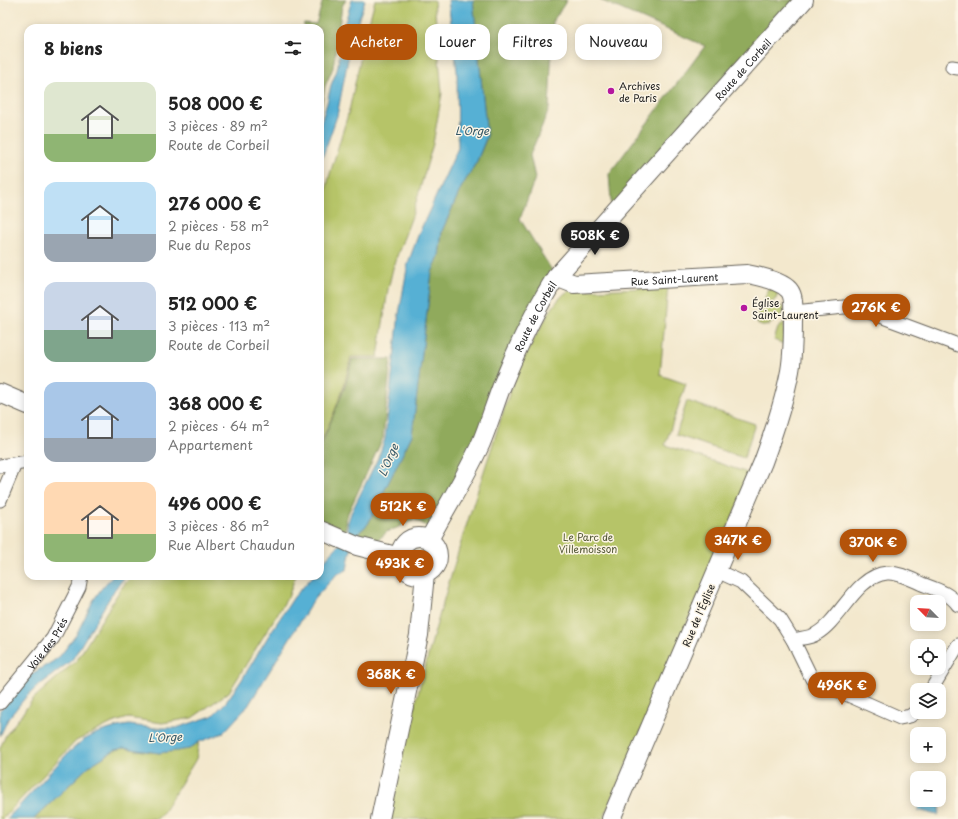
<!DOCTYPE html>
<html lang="fr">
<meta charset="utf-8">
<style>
:root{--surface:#fff;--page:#f6f6f6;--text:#222;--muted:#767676;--accent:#b45309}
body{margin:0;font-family:"Playpen Sans",sans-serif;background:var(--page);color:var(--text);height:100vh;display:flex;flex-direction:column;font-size:15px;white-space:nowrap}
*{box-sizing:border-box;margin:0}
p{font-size:13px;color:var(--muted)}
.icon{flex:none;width:22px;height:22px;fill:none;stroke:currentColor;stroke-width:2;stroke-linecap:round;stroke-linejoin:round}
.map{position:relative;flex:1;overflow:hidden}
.panel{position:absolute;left:24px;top:24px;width:300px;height:556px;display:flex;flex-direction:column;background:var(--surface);border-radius:12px;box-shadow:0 2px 10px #0003}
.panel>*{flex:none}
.banner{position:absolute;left:336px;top:24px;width:380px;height:36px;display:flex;gap:8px}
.needle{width:26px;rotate:294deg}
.fabs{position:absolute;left:910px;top:595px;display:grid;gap:8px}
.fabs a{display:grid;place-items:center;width:36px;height:36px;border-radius:8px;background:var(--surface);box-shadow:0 2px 10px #0003;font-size:20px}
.price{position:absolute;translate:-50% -34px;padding:0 9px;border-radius:14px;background:var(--accent);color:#fff;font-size:13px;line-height:26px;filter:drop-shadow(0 1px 2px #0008)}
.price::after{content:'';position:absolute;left:50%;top:24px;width:12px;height:9px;margin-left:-6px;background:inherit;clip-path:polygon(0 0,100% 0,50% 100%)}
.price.current{background:#222;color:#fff}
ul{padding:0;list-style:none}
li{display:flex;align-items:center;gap:12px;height:100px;padding:0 20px}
li span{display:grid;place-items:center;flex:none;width:112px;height:80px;border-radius:12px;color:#555}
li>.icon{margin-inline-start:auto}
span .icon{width:48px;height:48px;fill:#fffc;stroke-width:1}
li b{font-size:17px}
h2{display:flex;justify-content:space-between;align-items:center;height:48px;padding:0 20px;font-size:17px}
.tag{padding:0 14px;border-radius:12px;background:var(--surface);box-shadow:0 2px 10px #0003;font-size:14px;line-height:36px}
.tag.current{background:var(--accent);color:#fff}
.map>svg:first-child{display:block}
.green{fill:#b6c467;stroke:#697042}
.forest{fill:#90aa5c;stroke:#56633c}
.water{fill:#57b0d4;stroke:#3a6678}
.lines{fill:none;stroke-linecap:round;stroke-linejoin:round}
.street-casing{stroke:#67635a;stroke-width:15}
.secondary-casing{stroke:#67635a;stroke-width:20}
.street{stroke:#fff;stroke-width:13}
.secondary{stroke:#fff;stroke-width:18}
.poi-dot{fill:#b5179e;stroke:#fcf5e5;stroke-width:1.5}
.labels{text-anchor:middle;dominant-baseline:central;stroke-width:3;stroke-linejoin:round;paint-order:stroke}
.street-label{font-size:10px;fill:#1c1c1c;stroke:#fcf5e5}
.poi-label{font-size:10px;fill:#1c1c1c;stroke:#fcf5e5;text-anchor:start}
.park-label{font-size:10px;fill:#525736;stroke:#fcf5e5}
.water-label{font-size:11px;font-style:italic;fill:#345766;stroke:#fcf5e5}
</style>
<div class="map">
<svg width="958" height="819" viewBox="0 0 958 819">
<rect width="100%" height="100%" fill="#fcf5e5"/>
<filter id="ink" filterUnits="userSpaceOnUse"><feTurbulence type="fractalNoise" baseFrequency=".025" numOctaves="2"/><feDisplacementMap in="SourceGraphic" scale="8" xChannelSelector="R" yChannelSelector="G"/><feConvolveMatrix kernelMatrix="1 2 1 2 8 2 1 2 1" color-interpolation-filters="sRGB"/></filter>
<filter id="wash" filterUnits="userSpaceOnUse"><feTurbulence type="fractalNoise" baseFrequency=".012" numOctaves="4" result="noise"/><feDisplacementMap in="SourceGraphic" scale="16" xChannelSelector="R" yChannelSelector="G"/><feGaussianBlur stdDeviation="0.9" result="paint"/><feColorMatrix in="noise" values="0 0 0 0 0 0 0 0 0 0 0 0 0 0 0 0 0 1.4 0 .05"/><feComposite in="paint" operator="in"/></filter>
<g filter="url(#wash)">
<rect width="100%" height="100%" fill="#f3e8cd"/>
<g class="green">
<path d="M 375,0 L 434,0 L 442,93 L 433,144 L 412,216 L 394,264 L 388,289 L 378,357 L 351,357 L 344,386 L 335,410 L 320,445 L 320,220 L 329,177 L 349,111 L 366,33 Z"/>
<path d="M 668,287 L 660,375 L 686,384 L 665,445 L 751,474 L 603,819 L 388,819 C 415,694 450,571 491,450 C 500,421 509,392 521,364 C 527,352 534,339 541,327 C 547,316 557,298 568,291 Z"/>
<path d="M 769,288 L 780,292 L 778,293 L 776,299 L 773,301 L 772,306 L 776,309 L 782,306 L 784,307 L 784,312 C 778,318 761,336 756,319 Z"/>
<path d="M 784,322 L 784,344 L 774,340 L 778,328 Z"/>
<path d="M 687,401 L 755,424 L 744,458 L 676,435 Z"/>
<path d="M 131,576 L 296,576 L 294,580 L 289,595 L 229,692 L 192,718 L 162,723 L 128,718 L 112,723 L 76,741 L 2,819 L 0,819 L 0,748 L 6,735 L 34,698 L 77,660 L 120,590 Z"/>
<path d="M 199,742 L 196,759 L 162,814 L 157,819 L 34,819 L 89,766 L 115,750 L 123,748 L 159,753 L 189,749 Z"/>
</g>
<g class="forest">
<path d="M 323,0 L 346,0 L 342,6 L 333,68 L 325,86 L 320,112 L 320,28 L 303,28 L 304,23 L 316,24 Z"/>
<path d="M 473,0 L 567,0 L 553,21 L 549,109 L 530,155 L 535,178 L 520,219 L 556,277 L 434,530 L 414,519 L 397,528 L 388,531 L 377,541 L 361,540 L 355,538 L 357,534 L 368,524 L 412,435 L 432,272 L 439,256 L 442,231 L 461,188 L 477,161 L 487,137 Z"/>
<path d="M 600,0 L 804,0 L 612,214 L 609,174 L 705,46 Z"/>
<path d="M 352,359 L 391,359 L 383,438 L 348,513 C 345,521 347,528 344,535 L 320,525 L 320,448 L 345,387 Z"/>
</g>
<g class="water">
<path d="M 352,0 L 365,0 L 352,39 L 337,116 L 320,164 L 320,125 L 327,103 L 331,85 L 337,70 L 345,22 Z"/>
<path d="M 448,0 L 473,0 L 487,136 L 477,161 L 461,188 L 442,231 L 439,256 L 432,272 L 412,435 L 368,524 L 357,534 L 350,553 L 347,570 L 337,574 L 314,599 L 248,706 L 223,733 L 199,742 L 189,749 L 177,751 L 159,753 L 123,748 L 115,750 L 89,766 L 34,819 L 7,819 L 67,754 L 82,741 L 97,733 L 117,727 L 129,725 L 155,728 L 176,728 L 212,716 L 226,702 L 241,681 L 269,635 L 294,597 L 313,576 L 320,576 C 320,555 341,549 348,532 C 349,529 347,525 348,522 C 349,519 350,516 351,513 L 378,458 L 385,439 L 399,314 L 408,263 L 419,233 L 458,148 L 457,71 Z"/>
<path d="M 113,576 L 126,576 L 115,589 L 72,660 L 37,687 L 25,698 L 8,719 L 0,736 L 0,710 L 33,673 L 52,662 L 60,656 L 76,635 L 93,601 L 101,589 Z"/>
<path d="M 921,800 L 934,800 L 942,802 L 938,815 L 918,810 Z"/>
</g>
</g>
<g filter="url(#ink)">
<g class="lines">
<g class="street-casing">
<g id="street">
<path d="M 952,67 L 958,68"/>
<path d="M 794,312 L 844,307 L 856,307 L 958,345"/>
<path d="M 0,466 L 28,462"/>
<path d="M 0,500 L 15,464"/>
<path d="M 717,571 L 741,582 L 780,619 L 793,640 L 812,679 L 900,718 L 910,716 L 917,711"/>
<path d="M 793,640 C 800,638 810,638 816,634 C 841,620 855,576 887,573 C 898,572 911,579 922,584 C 935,589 950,593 958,605"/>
<path d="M 931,690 L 958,645"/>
<path id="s1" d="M 0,703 L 53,638 L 79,587 L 81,576"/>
</g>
</g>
<g class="secondary-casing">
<g id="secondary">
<path id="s2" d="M 556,277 L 574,284 L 747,274 C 758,276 781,281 789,290 C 795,297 793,311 793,320 C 793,337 793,354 790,371 C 784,402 774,432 763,462 L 611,819"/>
<path d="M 0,393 L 28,405"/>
<path d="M 320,530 L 357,546 L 400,557"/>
<circle cx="419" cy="556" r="19"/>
<path id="s3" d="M 429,540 C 446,507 466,477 481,443 C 489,424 495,403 503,383 C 518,346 534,311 556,277 L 804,0"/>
<path d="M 380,819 L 419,635 L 425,574"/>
</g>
</g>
<use href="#street" class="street"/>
<use href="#secondary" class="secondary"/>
</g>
</g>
<g class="poi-dot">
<circle cx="611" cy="91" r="4"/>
<circle cx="744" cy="308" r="4"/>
</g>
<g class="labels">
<g class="street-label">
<text stroke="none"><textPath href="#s3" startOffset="572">Route de Corbeil</textPath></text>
<text stroke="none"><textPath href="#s2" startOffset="120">Rue Saint-Laurent</textPath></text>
<text stroke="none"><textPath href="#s3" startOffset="248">Route de Corbeil</textPath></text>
<text transform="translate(698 615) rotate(-67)">Rue de l'Église</text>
<text stroke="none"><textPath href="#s1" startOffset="76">Voie des Prés</textPath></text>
</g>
<g class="poi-label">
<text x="619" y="85">Archives<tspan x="619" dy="12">de Paris</tspan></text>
<text x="752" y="302">Église<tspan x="752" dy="12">Saint-Laurent</tspan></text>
</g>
<g class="park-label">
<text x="588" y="536">Le Parc de<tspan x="588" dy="12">Villemoisson</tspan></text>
</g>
<g class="water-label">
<text x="472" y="130">L'Orge</text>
<text transform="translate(388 460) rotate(-67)">L'Orge</text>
<text transform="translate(165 737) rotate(-2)">L'Orge</text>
</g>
</g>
</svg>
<div class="fabs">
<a><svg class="needle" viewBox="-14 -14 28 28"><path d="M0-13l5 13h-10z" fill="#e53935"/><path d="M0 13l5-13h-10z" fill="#767676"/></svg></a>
<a><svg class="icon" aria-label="locate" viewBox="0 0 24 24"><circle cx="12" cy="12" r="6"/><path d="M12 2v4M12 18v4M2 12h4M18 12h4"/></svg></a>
<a><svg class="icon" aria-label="layers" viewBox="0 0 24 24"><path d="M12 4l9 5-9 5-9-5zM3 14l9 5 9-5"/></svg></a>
<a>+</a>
<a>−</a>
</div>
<b class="price current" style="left:595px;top:256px">508K €</b>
<b class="price" style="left:876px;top:328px">276K €</b>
<b class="price" style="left:403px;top:527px">512K €</b>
<b class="price" style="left:738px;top:561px">347K €</b>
<b class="price" style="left:873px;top:563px">370K €</b>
<b class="price" style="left:400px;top:584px">493K €</b>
<b class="price" style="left:391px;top:695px">368K €</b>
<b class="price" style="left:842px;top:706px">496K €</b>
<div class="banner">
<a class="tag current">Acheter</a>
<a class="tag">Louer</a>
<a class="tag">Filtres</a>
<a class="tag">Nouveau</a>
</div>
<section class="panel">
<h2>8 biens<svg class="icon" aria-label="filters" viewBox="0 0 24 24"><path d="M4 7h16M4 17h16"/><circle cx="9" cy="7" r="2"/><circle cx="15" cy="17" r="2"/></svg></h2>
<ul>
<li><span style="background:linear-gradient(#dfe7d0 65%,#8fb573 0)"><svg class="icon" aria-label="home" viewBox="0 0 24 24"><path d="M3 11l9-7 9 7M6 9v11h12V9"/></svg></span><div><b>508 000 €</b><p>3 pièces · 89 m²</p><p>Route de Corbeil</p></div></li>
<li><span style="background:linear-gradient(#bfe0f5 65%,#9aa5b1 0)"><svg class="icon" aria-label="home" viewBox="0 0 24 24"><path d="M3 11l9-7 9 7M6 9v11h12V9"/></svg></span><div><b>276 000 €</b><p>2 pièces · 58 m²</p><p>Rue du Repos</p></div></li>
<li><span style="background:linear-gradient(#c9d6e8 60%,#7fa58c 0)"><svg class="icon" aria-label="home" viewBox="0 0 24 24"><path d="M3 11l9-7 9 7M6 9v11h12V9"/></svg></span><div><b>512 000 €</b><p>3 pièces · 113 m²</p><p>Route de Corbeil</p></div></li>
<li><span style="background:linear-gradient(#a9c7e8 70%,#9aa5b1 0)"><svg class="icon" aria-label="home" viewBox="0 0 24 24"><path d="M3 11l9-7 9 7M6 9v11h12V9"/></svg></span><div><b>368 000 €</b><p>2 pièces · 64 m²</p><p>Appartement</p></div></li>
<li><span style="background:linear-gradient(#ffd9b3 65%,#8fb573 0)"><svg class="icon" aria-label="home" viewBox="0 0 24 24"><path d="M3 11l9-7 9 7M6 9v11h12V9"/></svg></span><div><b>496 000 €</b><p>3 pièces · 86 m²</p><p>Rue Albert Chaudun</p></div></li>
</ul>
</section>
</div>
